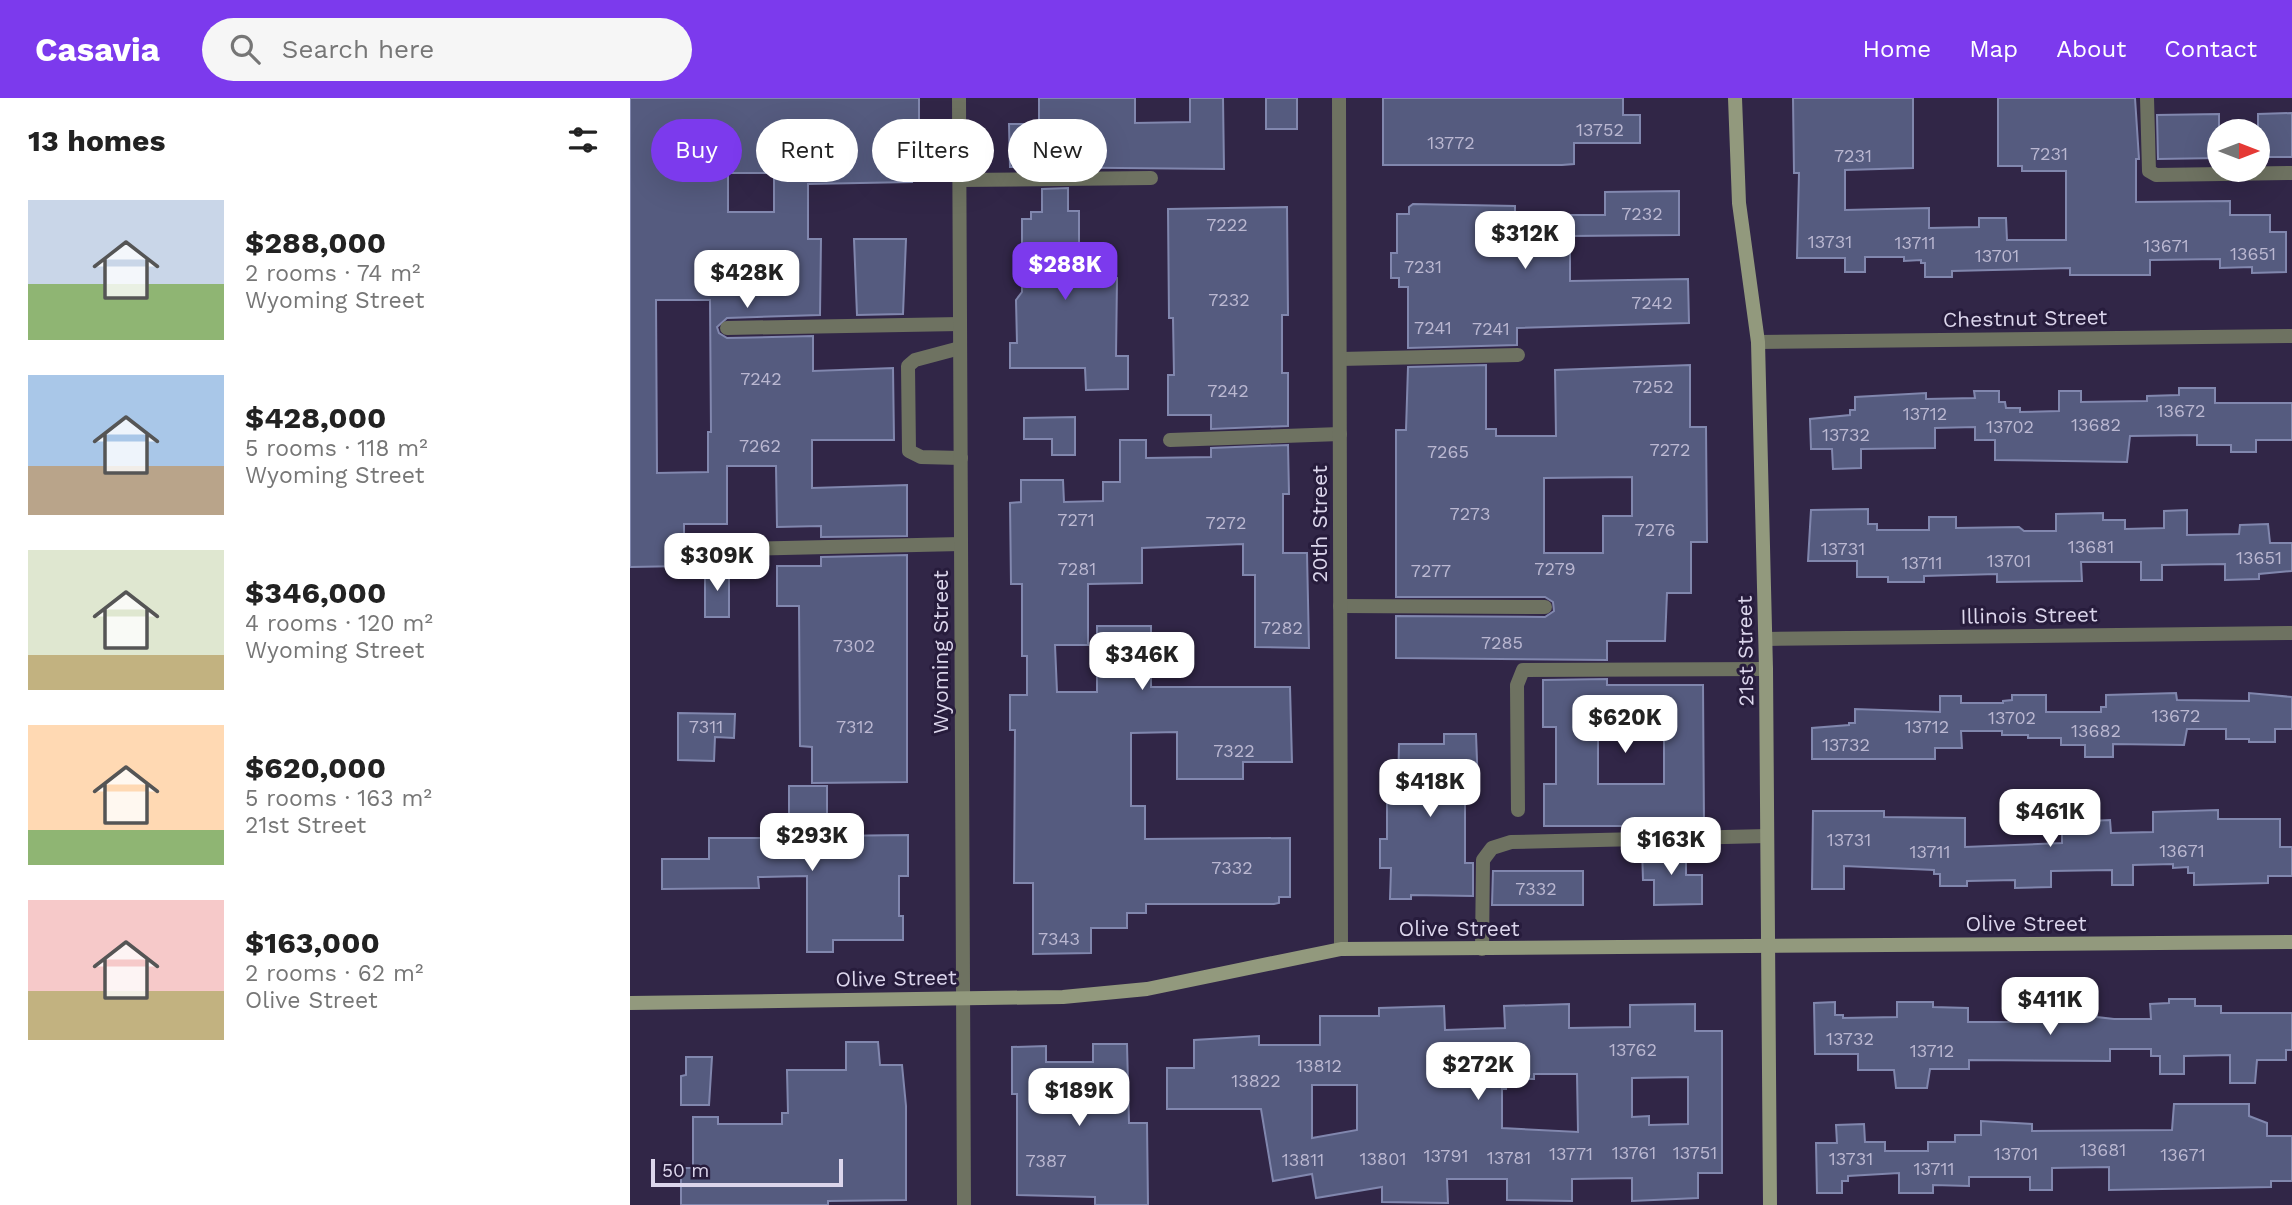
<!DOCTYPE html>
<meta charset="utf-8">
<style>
:root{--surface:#fff;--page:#f6f6f6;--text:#222;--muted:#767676;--accent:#7c3aed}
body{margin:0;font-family:"Work Sans",sans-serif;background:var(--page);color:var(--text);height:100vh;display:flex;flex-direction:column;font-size:26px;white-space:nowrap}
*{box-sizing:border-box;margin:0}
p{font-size:23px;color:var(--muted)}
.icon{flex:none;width:38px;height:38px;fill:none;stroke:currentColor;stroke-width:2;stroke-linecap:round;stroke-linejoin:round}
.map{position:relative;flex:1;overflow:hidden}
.side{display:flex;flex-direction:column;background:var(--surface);width:630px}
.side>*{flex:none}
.banner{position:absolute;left:21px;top:21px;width:665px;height:63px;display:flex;gap:14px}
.needle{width:46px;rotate:90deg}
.fabs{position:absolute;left:1577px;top:21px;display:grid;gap:14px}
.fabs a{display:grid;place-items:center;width:63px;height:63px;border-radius:50%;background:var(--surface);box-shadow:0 7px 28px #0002;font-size:35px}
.scale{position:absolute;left:21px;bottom:18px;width:192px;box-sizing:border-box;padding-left:7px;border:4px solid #dcd6ec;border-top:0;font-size:19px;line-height:24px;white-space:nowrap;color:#dcd6ec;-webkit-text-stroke:5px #271c3c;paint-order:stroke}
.price{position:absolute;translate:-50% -60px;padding:0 16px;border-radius:14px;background:#fff;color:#222;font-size:23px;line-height:46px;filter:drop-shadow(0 2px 4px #0008)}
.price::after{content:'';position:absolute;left:50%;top:42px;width:21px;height:16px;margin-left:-10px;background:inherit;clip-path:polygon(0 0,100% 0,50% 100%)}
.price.active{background:var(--accent);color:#fff}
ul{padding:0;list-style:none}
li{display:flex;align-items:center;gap:21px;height:175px;padding:0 28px}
li span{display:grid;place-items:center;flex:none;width:196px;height:140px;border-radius:0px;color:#555}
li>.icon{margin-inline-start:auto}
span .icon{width:84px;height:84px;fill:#fffc;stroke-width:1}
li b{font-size:30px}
h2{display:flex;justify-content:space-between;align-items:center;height:84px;padding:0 28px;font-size:30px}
.pill{padding:0 24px;border-radius:32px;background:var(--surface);box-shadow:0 7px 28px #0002;font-size:24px;line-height:63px}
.pill.active{background:var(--accent);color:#fff}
header{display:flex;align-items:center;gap:42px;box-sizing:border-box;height:98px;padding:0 35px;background:var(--accent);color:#fff}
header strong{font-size:33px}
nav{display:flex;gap:38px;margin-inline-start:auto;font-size:24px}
.search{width:490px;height:63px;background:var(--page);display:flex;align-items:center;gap:18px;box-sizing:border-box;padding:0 24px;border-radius:38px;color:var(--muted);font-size:26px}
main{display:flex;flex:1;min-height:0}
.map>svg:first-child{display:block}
.building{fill:#555b7f;stroke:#8187ae;stroke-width:2;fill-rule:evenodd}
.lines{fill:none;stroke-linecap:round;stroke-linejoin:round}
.lane{stroke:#6e7261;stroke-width:14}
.street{stroke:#6e7261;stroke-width:14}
.secondary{stroke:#92997d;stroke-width:14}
.labels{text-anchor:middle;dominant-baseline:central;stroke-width:6;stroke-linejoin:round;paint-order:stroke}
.number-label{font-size:18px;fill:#bab7d1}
.street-label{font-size:21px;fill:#dcd6ec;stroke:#271c3c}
</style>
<header>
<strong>Casavia</strong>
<div class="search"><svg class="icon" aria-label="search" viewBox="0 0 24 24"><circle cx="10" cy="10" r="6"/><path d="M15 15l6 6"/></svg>Search here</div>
<nav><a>Home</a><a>Map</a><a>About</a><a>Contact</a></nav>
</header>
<main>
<section class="side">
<h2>13 homes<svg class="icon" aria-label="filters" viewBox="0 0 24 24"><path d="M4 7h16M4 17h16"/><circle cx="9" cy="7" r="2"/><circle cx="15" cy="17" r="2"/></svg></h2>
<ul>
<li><span style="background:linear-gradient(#c9d6e8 60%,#8fb573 0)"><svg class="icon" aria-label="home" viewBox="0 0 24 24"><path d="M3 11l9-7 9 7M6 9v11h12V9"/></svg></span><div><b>$288,000</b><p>2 rooms · 74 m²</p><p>Wyoming Street</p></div></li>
<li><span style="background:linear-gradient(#a9c7e8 65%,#b9a48a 0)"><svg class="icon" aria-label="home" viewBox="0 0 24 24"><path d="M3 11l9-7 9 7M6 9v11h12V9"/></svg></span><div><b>$428,000</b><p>5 rooms · 118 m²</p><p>Wyoming Street</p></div></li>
<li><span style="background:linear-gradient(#dfe7d0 75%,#c2b280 0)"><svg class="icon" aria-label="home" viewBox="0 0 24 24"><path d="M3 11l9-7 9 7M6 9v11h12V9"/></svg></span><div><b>$346,000</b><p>4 rooms · 120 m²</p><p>Wyoming Street</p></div></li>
<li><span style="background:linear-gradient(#ffd9b3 75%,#8fb573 0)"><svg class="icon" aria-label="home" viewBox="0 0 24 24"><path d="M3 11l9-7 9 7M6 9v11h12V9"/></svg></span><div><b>$620,000</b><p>5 rooms · 163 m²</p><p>21st Street</p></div></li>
<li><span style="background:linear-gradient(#f6c9c9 65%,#c2b280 0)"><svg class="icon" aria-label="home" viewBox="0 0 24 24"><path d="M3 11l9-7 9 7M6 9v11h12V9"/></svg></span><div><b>$163,000</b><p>2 rooms · 62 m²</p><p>Olive Street</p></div></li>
</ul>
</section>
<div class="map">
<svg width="1662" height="1107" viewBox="0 0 1662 1107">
<rect width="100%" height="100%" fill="#312647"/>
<g class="building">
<path d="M 0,0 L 289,0 L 289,75 L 282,75 L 282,84 L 178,86 L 178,141 L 191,141 L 190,217 L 97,220 L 87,229 L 89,235 L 97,240 L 183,238 L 183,273 L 263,270 L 264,342 L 182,342 L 182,390 L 277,387 L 277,438 L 191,439 L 191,428 L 147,429 L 146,368 L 97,368 L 97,426 L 54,426 L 54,468 L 0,469 ZM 98,75 L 144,75 L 144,114 L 98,114 ZM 26,202 L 80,202 L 81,334 L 78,334 L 78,374 L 27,375 Z"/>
<path d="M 409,0 L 505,0 L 505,25 L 560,24 L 560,0 L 593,0 L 594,71 L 380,69 L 379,26 L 409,26 Z"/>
<rect x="636" y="0" width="31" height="31"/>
<path d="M 753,0 L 993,0 L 993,17 L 1010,17 L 1010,45 L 944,45 L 944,66 L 932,67 L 753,67 Z"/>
<path d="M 1163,0 L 1283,0 L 1283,70 L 1215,72 L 1215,112 L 1299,110 L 1299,130 L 1349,129 L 1349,120 L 1376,120 L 1377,142 L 1436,142 L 1436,73 L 1392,73 L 1392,68 L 1368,68 L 1368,0 L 1505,0 L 1509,61 L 1506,61 L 1506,104 L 1600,103 L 1600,117 L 1640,117 L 1640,134 L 1656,134 L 1656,174 L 1622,175 L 1622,169 L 1590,170 L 1590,161 L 1520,162 L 1520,177 L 1440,177 L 1440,170 L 1322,173 L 1322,179 L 1295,179 L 1295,165 L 1291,165 L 1291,162 L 1274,163 L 1274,159 L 1235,159 L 1235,174 L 1215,174 L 1215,160 L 1167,160 L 1169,75 L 1164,75 Z"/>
<path d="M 1662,15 L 1662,59 L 1628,59 L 1628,16 Z"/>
<path d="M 1589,16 L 1589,60 L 1528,61 L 1527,17 Z"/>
<path d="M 438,90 L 438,113 L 449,113 L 449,180 L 487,180 L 486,258 L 498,258 L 498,291 L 456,292 L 455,270 L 380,270 L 380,245 L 387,245 L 386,202 L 392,194 L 392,121 L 401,121 L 401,114 L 412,114 L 412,91 Z"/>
<path d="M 1049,93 L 1049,137 L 940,138 L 940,183 L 1058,181 L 1059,225 L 887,230 L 887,247 L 778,250 L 778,189 L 769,189 L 769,180 L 761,180 L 761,155 L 767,155 L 767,116 L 779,116 L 779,109 L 783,106 L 885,108 L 885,117 L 975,117 L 975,94 Z"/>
<path d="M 657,109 L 658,217 L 652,217 L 652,275 L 658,275 L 658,328 L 581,331 L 581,317 L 538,317 L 538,277 L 544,277 L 543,220 L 539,220 L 538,111 Z"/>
<path d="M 224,141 L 276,141 L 273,216 L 227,217 Z"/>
<path d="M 856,267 L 856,331 L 866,331 L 866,338 L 926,338 L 925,272 L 1060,267 L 1060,329 L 1076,329 L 1077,444 L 1061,444 L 1061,495 L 1037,495 L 1035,543 L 977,543 L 977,562 L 766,560 L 766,518 L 915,519 L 924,513 L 923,504 L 915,499 L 766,499 L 766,332 L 776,332 L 778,269 ZM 1002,379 L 1002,418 L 973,418 L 973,455 L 914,455 L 914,380 Z"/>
<path d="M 1549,290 L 1585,290 L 1585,305 L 1662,305 L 1662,342 L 1626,342 L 1626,354 L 1601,354 L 1601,347 L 1567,347 L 1567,337 L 1500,338 L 1497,364 L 1365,362 L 1365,342 L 1345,342 L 1345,329 L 1305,330 L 1305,350 L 1231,351 L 1231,370 L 1203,371 L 1202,351 L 1181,351 L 1180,321 L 1220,317 L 1220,312 L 1225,312 L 1225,299 L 1296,295 L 1296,301 L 1345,300 L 1344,293 L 1369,293 L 1369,304 L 1375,304 L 1376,310 L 1390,310 L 1390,314 L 1429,313 L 1429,293 L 1451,293 L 1451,304 L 1517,303 L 1517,298 L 1549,297 Z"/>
<path d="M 445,319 L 445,357 L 422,357 L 422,341 L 394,341 L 394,320 Z"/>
<path d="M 490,342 L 516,342 L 516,360 L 581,359 L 581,350 L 658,347 L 659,396 L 653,396 L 653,455 L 677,455 L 679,550 L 625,549 L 625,477 L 613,477 L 613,446 L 512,450 L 512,485 L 458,486 L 458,547 L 425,547 L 427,594 L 467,594 L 467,528 L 521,528 L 521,589 L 660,589 L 662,664 L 613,664 L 613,681 L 547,681 L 547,634 L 501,635 L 501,708 L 515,708 L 515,741 L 660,740 L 660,799 L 649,799 L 649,805 L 644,806 L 516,806 L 516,815 L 497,815 L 497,830 L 461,830 L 461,855 L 403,856 L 403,785 L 384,785 L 385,632 L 380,632 L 380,597 L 397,597 L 397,558 L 392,558 L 392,486 L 381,486 L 380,405 L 391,404 L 391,382 L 433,382 L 434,404 L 473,403 L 473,384 L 490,384 Z"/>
<path d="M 1238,411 L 1238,426 L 1247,426 L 1247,432 L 1299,432 L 1299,419 L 1326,419 L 1326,430 L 1389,429 L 1394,433 L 1426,433 L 1426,416 L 1473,415 L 1473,422 L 1495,422 L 1495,431 L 1534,430 L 1534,413 L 1557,412 L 1557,437 L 1609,436 L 1610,427 L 1638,426 L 1640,445 L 1662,445 L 1662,473 L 1629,476 L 1629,481 L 1595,482 L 1595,466 L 1532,467 L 1532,482 L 1511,482 L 1511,464 L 1451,464 L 1452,483 L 1367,484 L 1367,476 L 1294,478 L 1294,484 L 1258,484 L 1258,479 L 1227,479 L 1227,463 L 1178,463 L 1181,412 Z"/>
<path d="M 277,457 L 277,684 L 182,685 L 182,649 L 170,648 L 169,508 L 147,508 L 147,468 L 191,468 L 191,459 Z"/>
<rect x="75" y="471" width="24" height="48"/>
<path d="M 977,581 L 977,587 L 1073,587 L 1074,728 L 1012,731 L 1012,728 L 914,728 L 914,686 L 926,686 L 926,629 L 913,629 L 913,582 ZM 968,628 L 1034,628 L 1034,686 L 968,686 Z"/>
<path d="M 1546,595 L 1547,602 L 1619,603 L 1619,595 L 1662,599 L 1662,631 L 1645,631 L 1645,644 L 1619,644 L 1619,641 L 1596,641 L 1596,631 L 1557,631 L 1554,647 L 1483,646 L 1483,659 L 1455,659 L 1455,647 L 1431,647 L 1431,640 L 1398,640 L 1398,637 L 1372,637 L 1372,633 L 1331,633 L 1332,650 L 1305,650 L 1305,661 L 1182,661 L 1182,630 L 1219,627 L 1219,625 L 1225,625 L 1225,611 L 1310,614 L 1310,598 L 1331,598 L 1331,605 L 1373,605 L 1373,603 L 1382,602 L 1382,597 L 1416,597 L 1416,614 L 1471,614 L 1471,609 L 1476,609 L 1476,597 Z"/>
<path d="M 48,615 L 105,616 L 104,640 L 85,639 L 84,663 L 48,662 Z"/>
<path d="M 814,636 L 846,636 L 848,689 L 835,689 L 835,765 L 843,765 L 843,798 L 781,797 L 781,801 L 760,801 L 761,770 L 750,770 L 750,741 L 757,741 L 757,690 L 768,691 L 769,646 L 814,646 Z"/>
<path d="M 159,688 L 197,688 L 197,738 L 278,737 L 278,778 L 269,778 L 269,818 L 273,818 L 273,842 L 203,842 L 203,854 L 177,854 L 177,778 L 128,779 L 129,790 L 32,791 L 32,761 L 79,761 L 79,740 L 159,740 Z"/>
<path d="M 1588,712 L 1588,721 L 1650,721 L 1650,749 L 1662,749 L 1662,778 L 1638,778 L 1638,785 L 1564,787 L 1564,775 L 1558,775 L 1558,769 L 1543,770 L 1543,766 L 1503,767 L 1503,787 L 1482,787 L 1482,772 L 1421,773 L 1421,789 L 1385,790 L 1385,782 L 1337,783 L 1337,788 L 1310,788 L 1310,776 L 1304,776 L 1304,772 L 1214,768 L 1214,791 L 1182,791 L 1183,713 L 1254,713 L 1254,719 L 1335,720 L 1335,749 L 1432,745 L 1432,716 L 1459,716 L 1459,723 L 1480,722 L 1481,735 L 1523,734 L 1523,714 Z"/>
<path d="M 1056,750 L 1056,777 L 1072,777 L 1072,806 L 1024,807 L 1024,782 L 1013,782 L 1012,751 Z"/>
<path d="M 863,773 L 953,773 L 953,807 L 862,807 Z"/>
<path d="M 1436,901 L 1462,901 L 1462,914 L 1467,914 L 1467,919 L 1484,921 L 1521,921 L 1520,906 L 1539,905 L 1539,901 L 1565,901 L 1565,908 L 1591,908 L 1591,915 L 1662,915 L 1662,952 L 1656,952 L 1656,962 L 1627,962 L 1625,985 L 1600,985 L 1600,957 L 1554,958 L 1554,976 L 1530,976 L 1530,958 L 1521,958 L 1521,951 L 1480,951 L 1480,963 L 1339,962 L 1339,971 L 1300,971 L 1297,990 L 1266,990 L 1264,972 L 1228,972 L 1228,956 L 1185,956 L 1184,905 L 1205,904 L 1205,917 L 1213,917 L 1213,920 L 1267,919 L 1267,904 L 1303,904 L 1303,909 L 1338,910 L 1338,924 L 1393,924 L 1393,902 Z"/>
<path d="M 939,906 L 939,930 L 1000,929 L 1000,907 L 1065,906 L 1065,933 L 1092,933 L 1092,1075 L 1068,1075 L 1068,1100 L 1002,1103 L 1002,1080 L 942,1081 L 942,1103 L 877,1102 L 877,1081 L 817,1081 L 818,1105 L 752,1104 L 752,1089 L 686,1100 L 682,1076 L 643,1083 L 631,1011 L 537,1011 L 537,970 L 564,970 L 564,942 L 629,938 L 629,947 L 690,947 L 690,918 L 749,918 L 749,910 L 814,908 L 815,932 L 875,930 L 874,908 ZM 904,976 L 947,976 L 948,1034 L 872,1030 L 872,991 L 876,991 L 876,981 L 904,981 ZM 1058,979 L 1058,1026 L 1019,1027 L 1019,1018 L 1002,1019 L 1002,980 ZM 682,987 L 727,987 L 727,1032 L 682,1040 Z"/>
<path d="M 216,944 L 248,944 L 250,967 L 272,967 L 276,1008 L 276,1102 L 198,1103 L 198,1107 L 51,1107 L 51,1070 L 63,1070 L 63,1019 L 88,1019 L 88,1026 L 152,1026 L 152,1015 L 158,1015 L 157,972 L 216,972 Z"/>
<path d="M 463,946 L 497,946 L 499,1025 L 517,1025 L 518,1107 L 465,1107 L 465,1099 L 387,1097 L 387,996 L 382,996 L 382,949 L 416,948 L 416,964 L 463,964 Z"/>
<path d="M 56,959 L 82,959 L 79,1007 L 51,1007 L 51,978 L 56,977 Z"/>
<path d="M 1544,1006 L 1619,1006 L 1619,1018 L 1637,1025 L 1637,1038 L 1662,1038 L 1662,1083 L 1641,1083 L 1641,1089 L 1479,1092 L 1479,1069 L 1422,1070 L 1422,1092 L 1400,1092 L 1400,1079 L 1339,1079 L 1339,1088 L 1303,1087 L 1303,1095 L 1269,1095 L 1269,1075 L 1218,1078 L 1218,1083 L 1212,1083 L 1212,1095 L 1187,1095 L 1186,1045 L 1207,1045 L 1206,1027 L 1234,1026 L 1235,1044 L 1255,1044 L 1255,1053 L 1298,1053 L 1298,1044 L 1325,1044 L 1325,1037 L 1351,1037 L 1351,1023 L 1402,1026 L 1402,1033 L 1542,1032 Z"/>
</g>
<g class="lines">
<g class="lane">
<path d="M 1517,0 L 1519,73 L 1526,77 L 1662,75"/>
<path d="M 330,82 L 521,80"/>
<path d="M 97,230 L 330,226"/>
<path d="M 330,250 L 285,262 L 278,268 L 279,353 L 291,359 L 331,360"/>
<path d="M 710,261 L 888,257"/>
<path d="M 540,342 L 710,336"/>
<path d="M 105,451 L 331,446"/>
<path d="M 710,508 L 915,509"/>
<path d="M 888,712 L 887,587 L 893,572 L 1136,571"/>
<path d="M 852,851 L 853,762 L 862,750 L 881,744 L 1137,738"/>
</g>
<g class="street">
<path d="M 329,0 L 334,1107"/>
<path d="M 709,0 L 711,851"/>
<path d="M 1128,244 L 1662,238"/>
<path d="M 1136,541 L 1662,535"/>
</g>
<g class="secondary">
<path d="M 1105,0 L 1109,105 L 1128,244 L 1136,571 L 1140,1107"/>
<path d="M 0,905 L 433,899 L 517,891 L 711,851 L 1662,844"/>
</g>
</g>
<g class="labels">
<g class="number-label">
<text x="970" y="31">13752</text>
<text x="821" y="44">13772</text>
<text x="1419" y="55">7231</text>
<text x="1223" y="57">7231</text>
<text x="1012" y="115">7232</text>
<text x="597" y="126">7222</text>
<text x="1200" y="143">13731</text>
<text x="1285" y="144">13711</text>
<text x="1536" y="147">13671</text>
<text x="1623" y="155">13651</text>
<text x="1367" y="157">13701</text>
<text x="793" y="168">7231</text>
<text x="599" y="201">7232</text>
<text x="1022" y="204">7242</text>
<text x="803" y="229">7241</text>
<text x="861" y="230">7241</text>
<text x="131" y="280">7242</text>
<text x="1023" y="288">7252</text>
<text x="598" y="292">7242</text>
<text x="1551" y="312">13672</text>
<text x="1295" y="315">13712</text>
<text x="1466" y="326">13682</text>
<text x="1380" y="328">13702</text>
<text x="1216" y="336">13732</text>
<text x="130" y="347">7262</text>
<text x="1040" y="351">7272</text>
<text x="818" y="353">7265</text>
<text x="840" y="415">7273</text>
<text x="446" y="421">7271</text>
<text x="596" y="424">7272</text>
<text x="1025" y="431">7276</text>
<text x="1461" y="448">13681</text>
<text x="1213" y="450">13731</text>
<text x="1629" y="459">13651</text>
<text x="1379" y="462">13701</text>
<text x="1292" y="464">13711</text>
<text x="447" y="470">7281</text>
<text x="925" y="470">7279</text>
<text x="801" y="472">7277</text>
<text x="652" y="529">7282</text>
<text x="872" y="544">7285</text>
<text x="224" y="547">7302</text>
<text x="1546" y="617">13672</text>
<text x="1382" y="619">13702</text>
<text x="76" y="628">7311</text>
<text x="225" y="628">7312</text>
<text x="1297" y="628">13712</text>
<text x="1466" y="632">13682</text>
<text x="1216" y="646">13732</text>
<text x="604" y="652">7322</text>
<text x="1219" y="741">13731</text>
<text x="1552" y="752">13671</text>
<text x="1300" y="753">13711</text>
<text x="602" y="769">7332</text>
<text x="906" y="790">7332</text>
<text x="429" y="840">7343</text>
<text x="1220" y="940">13732</text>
<text x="1003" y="951">13762</text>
<text x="1302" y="952">13712</text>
<text x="689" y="967">13812</text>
<text x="626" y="982">13822</text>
<text x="1473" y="1051">13681</text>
<text x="1004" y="1054">13761</text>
<text x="1065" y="1054">13751</text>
<text x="941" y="1055">13771</text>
<text x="1386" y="1055">13701</text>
<text x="1553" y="1056">13671</text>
<text x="816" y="1057">13791</text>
<text x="879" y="1059">13781</text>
<text x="753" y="1060">13801</text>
<text x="1221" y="1060">13731</text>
<text x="673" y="1061">13811</text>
<text x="416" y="1062">7387</text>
<text x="1304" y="1070">13711</text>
</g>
<g class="street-label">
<text transform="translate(1395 220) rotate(-1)">Chestnut Street</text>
<text transform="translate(689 426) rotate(-90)">20th Street</text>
<text transform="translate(1399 517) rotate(-1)">Illinois Street</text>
<text transform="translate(1115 553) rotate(-91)">21st Street</text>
<text transform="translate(310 554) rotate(-90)">Wyoming Street</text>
<text x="1396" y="825">Olive Street</text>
<text x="829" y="830">Olive Street</text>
<text transform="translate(266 880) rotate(-1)">Olive Street</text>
</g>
</g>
</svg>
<div class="fabs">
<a><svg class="needle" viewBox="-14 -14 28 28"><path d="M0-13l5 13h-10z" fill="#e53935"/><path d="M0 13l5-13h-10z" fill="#767676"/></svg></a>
</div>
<div class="scale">50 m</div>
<b class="price" style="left:895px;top:173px">$312K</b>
<b class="price active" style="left:435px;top:204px">$288K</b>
<b class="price" style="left:117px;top:212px">$428K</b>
<b class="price" style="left:87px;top:495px">$309K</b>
<b class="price" style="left:512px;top:594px">$346K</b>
<b class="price" style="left:995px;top:657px">$620K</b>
<b class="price" style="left:800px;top:721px">$418K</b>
<b class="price" style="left:1420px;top:751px">$461K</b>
<b class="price" style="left:182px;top:775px">$293K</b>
<b class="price" style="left:1041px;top:779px">$163K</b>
<b class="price" style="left:1420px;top:939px">$411K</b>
<b class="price" style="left:848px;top:1004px">$272K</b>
<b class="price" style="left:449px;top:1030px">$189K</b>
<div class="banner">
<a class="pill active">Buy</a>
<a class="pill">Rent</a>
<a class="pill">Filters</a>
<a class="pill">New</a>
</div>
</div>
</main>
